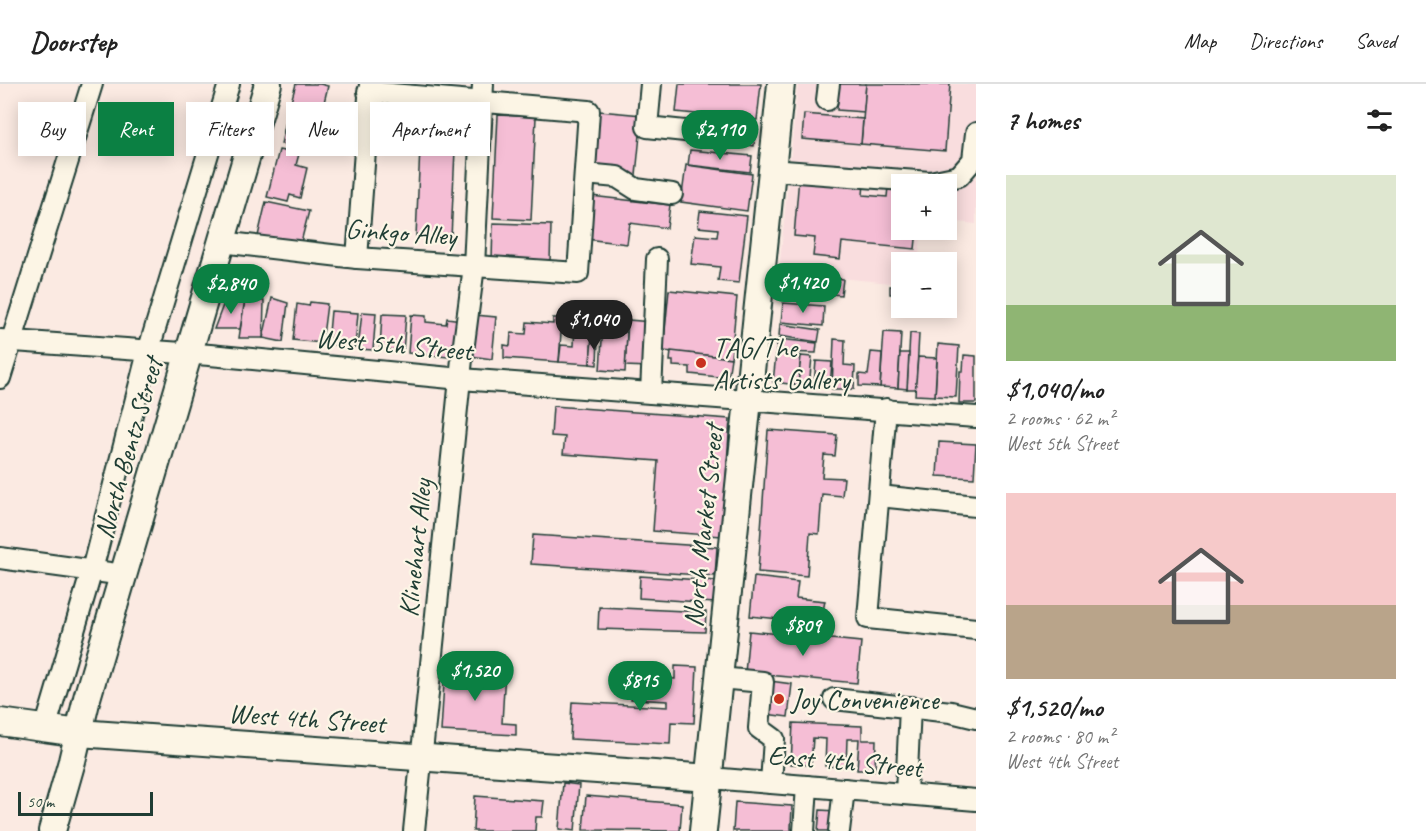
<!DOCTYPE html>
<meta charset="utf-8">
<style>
:root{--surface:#fff;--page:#f2f2f2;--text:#222;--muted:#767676;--line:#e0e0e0;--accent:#0b8043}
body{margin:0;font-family:Caveat,sans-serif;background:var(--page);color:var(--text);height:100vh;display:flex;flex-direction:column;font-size:22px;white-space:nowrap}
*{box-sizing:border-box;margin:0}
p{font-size:20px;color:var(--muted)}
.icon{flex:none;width:33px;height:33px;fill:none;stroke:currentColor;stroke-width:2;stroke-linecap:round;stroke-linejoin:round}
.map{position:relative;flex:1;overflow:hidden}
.sheet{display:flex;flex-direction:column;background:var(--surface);width:450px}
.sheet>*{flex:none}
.guide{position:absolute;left:18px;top:18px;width:570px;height:54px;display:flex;gap:12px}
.buttons{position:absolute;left:891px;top:90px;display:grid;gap:12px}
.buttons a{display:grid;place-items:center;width:66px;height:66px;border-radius:0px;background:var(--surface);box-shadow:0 3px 15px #0003;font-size:30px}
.scale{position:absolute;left:18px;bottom:15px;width:135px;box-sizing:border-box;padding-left:6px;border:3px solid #1f3d34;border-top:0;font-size:16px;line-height:21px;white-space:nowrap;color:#1f3d34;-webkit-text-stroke:4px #fcf5e5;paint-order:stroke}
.price{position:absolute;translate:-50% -51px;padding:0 14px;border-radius:21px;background:var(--accent);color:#fff;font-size:20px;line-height:39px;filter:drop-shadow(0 2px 3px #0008)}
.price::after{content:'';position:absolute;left:50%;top:36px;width:18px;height:14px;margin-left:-9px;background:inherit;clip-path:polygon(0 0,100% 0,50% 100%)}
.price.on{background:#222;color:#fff}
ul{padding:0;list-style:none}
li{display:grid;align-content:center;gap:12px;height:318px;padding:0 30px}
li span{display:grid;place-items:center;height:186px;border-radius:0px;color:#555}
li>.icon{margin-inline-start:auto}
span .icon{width:108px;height:108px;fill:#fffc;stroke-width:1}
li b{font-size:26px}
h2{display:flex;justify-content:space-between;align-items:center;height:72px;padding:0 30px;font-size:26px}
.tag{padding:0 21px;border-radius:0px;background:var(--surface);box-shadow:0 3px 15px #0003;font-size:21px;line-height:54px}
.tag.on{background:var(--accent);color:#fff}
header{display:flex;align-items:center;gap:36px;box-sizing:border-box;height:84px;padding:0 30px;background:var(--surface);border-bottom:2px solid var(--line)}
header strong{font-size:28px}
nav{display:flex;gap:33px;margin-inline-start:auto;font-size:21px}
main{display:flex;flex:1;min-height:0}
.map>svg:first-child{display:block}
.built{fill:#f9ddde}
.building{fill:#f5bed5;stroke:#1f3d34;stroke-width:1.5}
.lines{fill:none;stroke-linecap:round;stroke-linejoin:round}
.minor-casing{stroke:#1f3d34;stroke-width:24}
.major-casing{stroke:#1f3d34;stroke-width:30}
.minor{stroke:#fcf5e5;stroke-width:20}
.major{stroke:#fcf5e5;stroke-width:26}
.poi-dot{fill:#c8321e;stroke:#fcf5e5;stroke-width:2}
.labels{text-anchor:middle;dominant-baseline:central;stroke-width:4.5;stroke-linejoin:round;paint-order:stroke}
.street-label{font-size:28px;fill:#1f3d34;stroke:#fcf5e5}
.poi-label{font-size:28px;fill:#1f3d34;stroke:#fcf5e5;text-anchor:start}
</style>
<header>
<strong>Doorstep</strong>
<nav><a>Map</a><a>Directions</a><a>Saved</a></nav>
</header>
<main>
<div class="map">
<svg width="976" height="747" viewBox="0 0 976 747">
<rect width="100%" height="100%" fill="#fbeae2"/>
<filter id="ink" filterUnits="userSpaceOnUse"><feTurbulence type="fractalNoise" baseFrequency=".0167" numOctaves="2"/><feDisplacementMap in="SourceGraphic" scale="12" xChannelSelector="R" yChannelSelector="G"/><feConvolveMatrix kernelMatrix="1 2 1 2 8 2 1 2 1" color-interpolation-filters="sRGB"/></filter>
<g filter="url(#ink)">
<path class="built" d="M 798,0 L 976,0 L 976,140 L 947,137 L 946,100 L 902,100 L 902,146 L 922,146 L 918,178 L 902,178 L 901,200 L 779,188 Z"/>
<g class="building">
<path d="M 296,0 L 320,0 L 328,2 L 320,35 L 288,28 Z"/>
<path d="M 679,0 L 761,0 L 757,36 L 676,28 Z"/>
<path d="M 839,0 L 866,0 L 864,28 L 837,26 Z"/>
<path d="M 866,0 L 950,0 L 945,67 L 861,60 Z"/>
<path d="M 599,27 L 642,31 L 636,91 L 594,87 Z"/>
<path d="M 288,28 L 320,35 L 313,67 L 281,60 Z"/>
<path d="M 804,30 L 863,35 L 861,60 L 802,55 Z"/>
<path d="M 402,31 L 459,34 L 458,64 L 401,61 Z"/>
<path d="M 498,31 L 536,33 L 531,136 L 493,134 Z"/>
<path d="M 716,41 L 755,45 L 754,62 L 714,56 Z"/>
<path d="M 420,64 L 455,66 L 451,154 L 416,152 Z"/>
<path d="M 279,66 L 299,70 L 296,81 L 307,84 L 300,114 L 290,111 L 288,118 L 267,113 Z"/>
<path d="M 690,66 L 752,72 L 750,88 L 688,81 Z"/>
<path d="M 686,81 L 752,90 L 747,127 L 681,118 Z"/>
<path d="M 799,93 L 864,99 L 863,111 L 887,113 L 888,103 L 902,104 L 902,146 L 917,146 L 915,165 L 842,158 L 840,175 L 813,172 L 815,154 L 794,152 Z"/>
<path d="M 591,112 L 670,121 L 667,144 L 630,139 L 627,160 L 586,155 Z"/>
<path d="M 266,118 L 309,127 L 300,162 L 258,152 Z"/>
<path d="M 700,127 L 747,132 L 739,199 L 718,197 L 720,183 L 691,180 L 695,151 L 717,153 L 718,145 L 698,143 Z"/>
<path d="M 493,139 L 551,141 L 550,178 L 492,176 Z"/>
<path d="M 786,189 L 843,195 L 841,211 L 814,208 L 814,215 L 783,212 Z"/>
<rect x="890" y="202" width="7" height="8"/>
<path d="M 669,206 L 737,213 L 731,274 L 663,267 Z"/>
<path d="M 272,214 L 288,219 L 283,258 L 263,254 Z"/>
<path d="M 245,215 L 264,217 L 263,254 L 239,254 Z"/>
<path d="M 245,215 L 240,245 L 214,245 L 225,216 Z"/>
<path d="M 310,218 L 327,220 L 322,259 L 293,256 L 297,220 L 309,222 Z"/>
<path d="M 783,219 L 824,222 L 823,242 L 781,238 Z"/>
<path d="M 331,227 L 358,229 L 355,263 L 328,260 Z"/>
<path d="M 362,228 L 376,229 L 373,266 L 358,265 Z"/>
<path d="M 382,230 L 406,231 L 403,267 L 380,265 Z"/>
<path d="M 411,231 L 426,232 L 426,238 L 446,240 L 447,234 L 462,236 L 459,274 L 408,269 Z"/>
<path d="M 475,231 L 496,233 L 492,275 L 471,272 Z"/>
<path d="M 553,234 L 562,234 L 559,278 L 504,274 L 504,261 L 510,262 L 511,249 L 526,250 L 527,238 L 553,240 Z"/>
<path d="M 628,236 L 652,238 L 649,283 L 625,282 Z"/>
<path d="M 575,238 L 593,239 L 590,280 L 559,278 L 561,261 L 574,262 Z"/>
<path d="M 603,240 L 617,241 L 617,248 L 627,248 L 625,288 L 600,286 Z"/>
<path d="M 780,240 L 820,246 L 818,258 L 779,252 Z"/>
<path d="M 884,248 L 901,249 L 898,304 L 880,303 Z"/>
<path d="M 910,249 L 919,250 L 916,305 L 907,305 Z"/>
<path d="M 592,252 L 598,252 L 597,281 L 590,280 Z"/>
<path d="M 778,255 L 817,259 L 816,269 L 776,268 Z"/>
<path d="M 834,255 L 845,256 L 844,281 L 855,282 L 854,305 L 832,305 Z"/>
<path d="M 938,260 L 959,262 L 956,313 L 935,312 Z"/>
<path d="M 671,267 L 731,274 L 728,294 L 690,290 L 690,283 L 673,282 L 673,277 L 670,277 Z"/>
<path d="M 871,268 L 882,269 L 880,303 L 859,302 L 859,290 L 868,291 Z"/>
<path d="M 900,269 L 909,269 L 907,305 L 898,304 Z"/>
<path d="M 776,270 L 801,272 L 798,301 L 773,298 Z"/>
<path d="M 964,271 L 976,272 L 976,319 L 959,319 L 960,287 L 963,287 Z"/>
<path d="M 801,272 L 812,273 L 809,302 L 798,301 Z"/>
<path d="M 918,273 L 937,274 L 935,312 L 915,311 Z"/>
<path d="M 816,277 L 832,278 L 830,302 L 814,301 Z"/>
<path d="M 553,322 L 730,335 L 722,452 L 653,447 L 658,377 L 563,370 L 565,353 L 551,352 Z"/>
<path d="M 768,346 L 837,351 L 835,372 L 824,371 L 822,393 L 844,394 L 842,412 L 822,410 L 819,450 L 810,449 L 807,492 L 758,488 Z"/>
<path d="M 939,358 L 976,360 L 974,394 L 937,392 Z"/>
<path d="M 533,451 L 717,463 L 715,492 L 531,480 Z"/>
<path d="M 640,492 L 716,497 L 715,519 L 639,514 Z"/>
<path d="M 754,493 L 798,498 L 796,514 L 825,517 L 823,527 L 810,526 L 809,538 L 750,532 Z"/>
<path d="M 599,523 L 706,528 L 705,548 L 598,545 Z"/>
<path d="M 749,547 L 861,558 L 857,599 L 745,589 Z"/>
<path d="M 675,582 L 697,583 L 694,639 L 671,638 L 670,660 L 570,655 L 572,618 L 668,623 L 668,617 L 631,615 L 633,593 L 675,595 Z"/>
<path d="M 445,583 L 505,586 L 502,639 L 516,640 L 516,651 L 441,647 Z"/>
<path d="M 770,597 L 792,600 L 788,633 L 766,630 Z"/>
<path d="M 793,639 L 862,642 L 862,656 L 876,656 L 875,686 L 857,686 L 859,655 L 847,655 L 846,683 L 825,682 L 826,655 L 813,654 L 811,681 L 791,680 Z"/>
<path d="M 563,699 L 579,701 L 575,747 L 559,745 Z"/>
<path d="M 475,712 L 544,717 L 542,733 L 536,733 L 535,747 L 473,747 Z"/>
<path d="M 586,712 L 682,720 L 680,747 L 583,746 Z"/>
<path d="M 735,718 L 792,722 L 791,745 L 798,745 L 798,747 L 733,747 Z"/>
<path d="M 820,726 L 836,727 L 835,747 L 818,747 Z"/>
</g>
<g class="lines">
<g class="minor-casing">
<g id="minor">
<path d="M 651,0 L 647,43 L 704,49"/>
<path d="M 827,16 L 829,0"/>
<path d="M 771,86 L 930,98 L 959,92 L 973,76 L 976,49"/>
<path d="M 585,90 L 617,93 L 636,105 L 672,110"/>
<path d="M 221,158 L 357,174 L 578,189 L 589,27 L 368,8"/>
<path d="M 357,174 L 370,0"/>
<path d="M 0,256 L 210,271 L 461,295 L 976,333"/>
<path d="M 0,294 L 92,0"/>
<path d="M 651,309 L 657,175"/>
<path d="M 886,325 L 868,534 L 976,545"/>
<path d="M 879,412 L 976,422"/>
<path d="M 0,474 L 124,491"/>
<path d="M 719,594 L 763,598 L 759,644 L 774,655 L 771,699"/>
<path d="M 834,615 L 951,628 L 976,634"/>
<path d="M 45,645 L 92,486 L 148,268 L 229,0"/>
<path d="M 710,694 L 976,716"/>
<path d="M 906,710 L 910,623"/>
<path d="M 414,747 L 462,275 L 474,182 L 483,0"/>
<path d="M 804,747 L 807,702"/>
<path d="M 839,747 L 844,705"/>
</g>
</g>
<g class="major-casing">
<g id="major">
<path d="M 0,638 L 79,649 L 710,694"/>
<path d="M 52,747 L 72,677 L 87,614 L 268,0"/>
<path d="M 703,747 L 781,0"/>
</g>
</g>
<use href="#minor" class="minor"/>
<use href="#major" class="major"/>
</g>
</g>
<g class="poi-dot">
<circle cx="701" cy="279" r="6"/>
<circle cx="779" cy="615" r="6"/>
</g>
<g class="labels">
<g class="street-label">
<text transform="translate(401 148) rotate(4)">Ginkgo Alley</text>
<text transform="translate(394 260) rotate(5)">West 5th Street</text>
<text transform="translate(128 364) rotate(-74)">North Bentz Street</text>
<text transform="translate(703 442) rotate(-84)">North Market Street</text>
<text transform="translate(415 464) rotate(-84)">Klinehart Alley</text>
<text transform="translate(307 634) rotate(4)">West 4th Street</text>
<text transform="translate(845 677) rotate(5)">East 4th Street</text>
</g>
<g class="poi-label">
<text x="713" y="263">TAG/The<tspan x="713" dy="32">Artists Gallery</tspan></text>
<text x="791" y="615">Joy Convenience</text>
</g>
</g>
</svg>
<div class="buttons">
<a>+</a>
<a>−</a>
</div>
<div class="scale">50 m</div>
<b class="price" style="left:720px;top:77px">$2,110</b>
<b class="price" style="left:803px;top:230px">$1,420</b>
<b class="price" style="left:231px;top:231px">$2,840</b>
<b class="price on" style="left:594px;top:267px">$1,040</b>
<b class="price" style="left:803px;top:573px">$809</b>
<b class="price" style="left:475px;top:618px">$1,520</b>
<b class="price" style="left:640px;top:628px">$815</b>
<div class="guide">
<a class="tag">Buy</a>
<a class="tag on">Rent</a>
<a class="tag">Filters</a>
<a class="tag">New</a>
<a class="tag">Apartment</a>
</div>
</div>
<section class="sheet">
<h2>7 homes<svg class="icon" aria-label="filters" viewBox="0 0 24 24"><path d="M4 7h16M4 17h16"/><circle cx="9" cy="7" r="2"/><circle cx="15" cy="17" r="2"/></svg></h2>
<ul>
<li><span style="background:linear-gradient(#dfe7d0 70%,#8fb573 0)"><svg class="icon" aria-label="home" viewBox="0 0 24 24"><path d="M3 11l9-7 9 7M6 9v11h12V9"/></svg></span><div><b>$1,040/mo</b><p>2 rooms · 62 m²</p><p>West 5th Street</p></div></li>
<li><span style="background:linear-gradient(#f6c9c9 60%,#b9a48a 0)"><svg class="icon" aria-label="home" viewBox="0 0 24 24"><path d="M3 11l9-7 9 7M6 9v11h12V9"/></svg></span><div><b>$1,520/mo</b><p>2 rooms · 80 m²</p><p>West 4th Street</p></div></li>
</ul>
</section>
</main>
